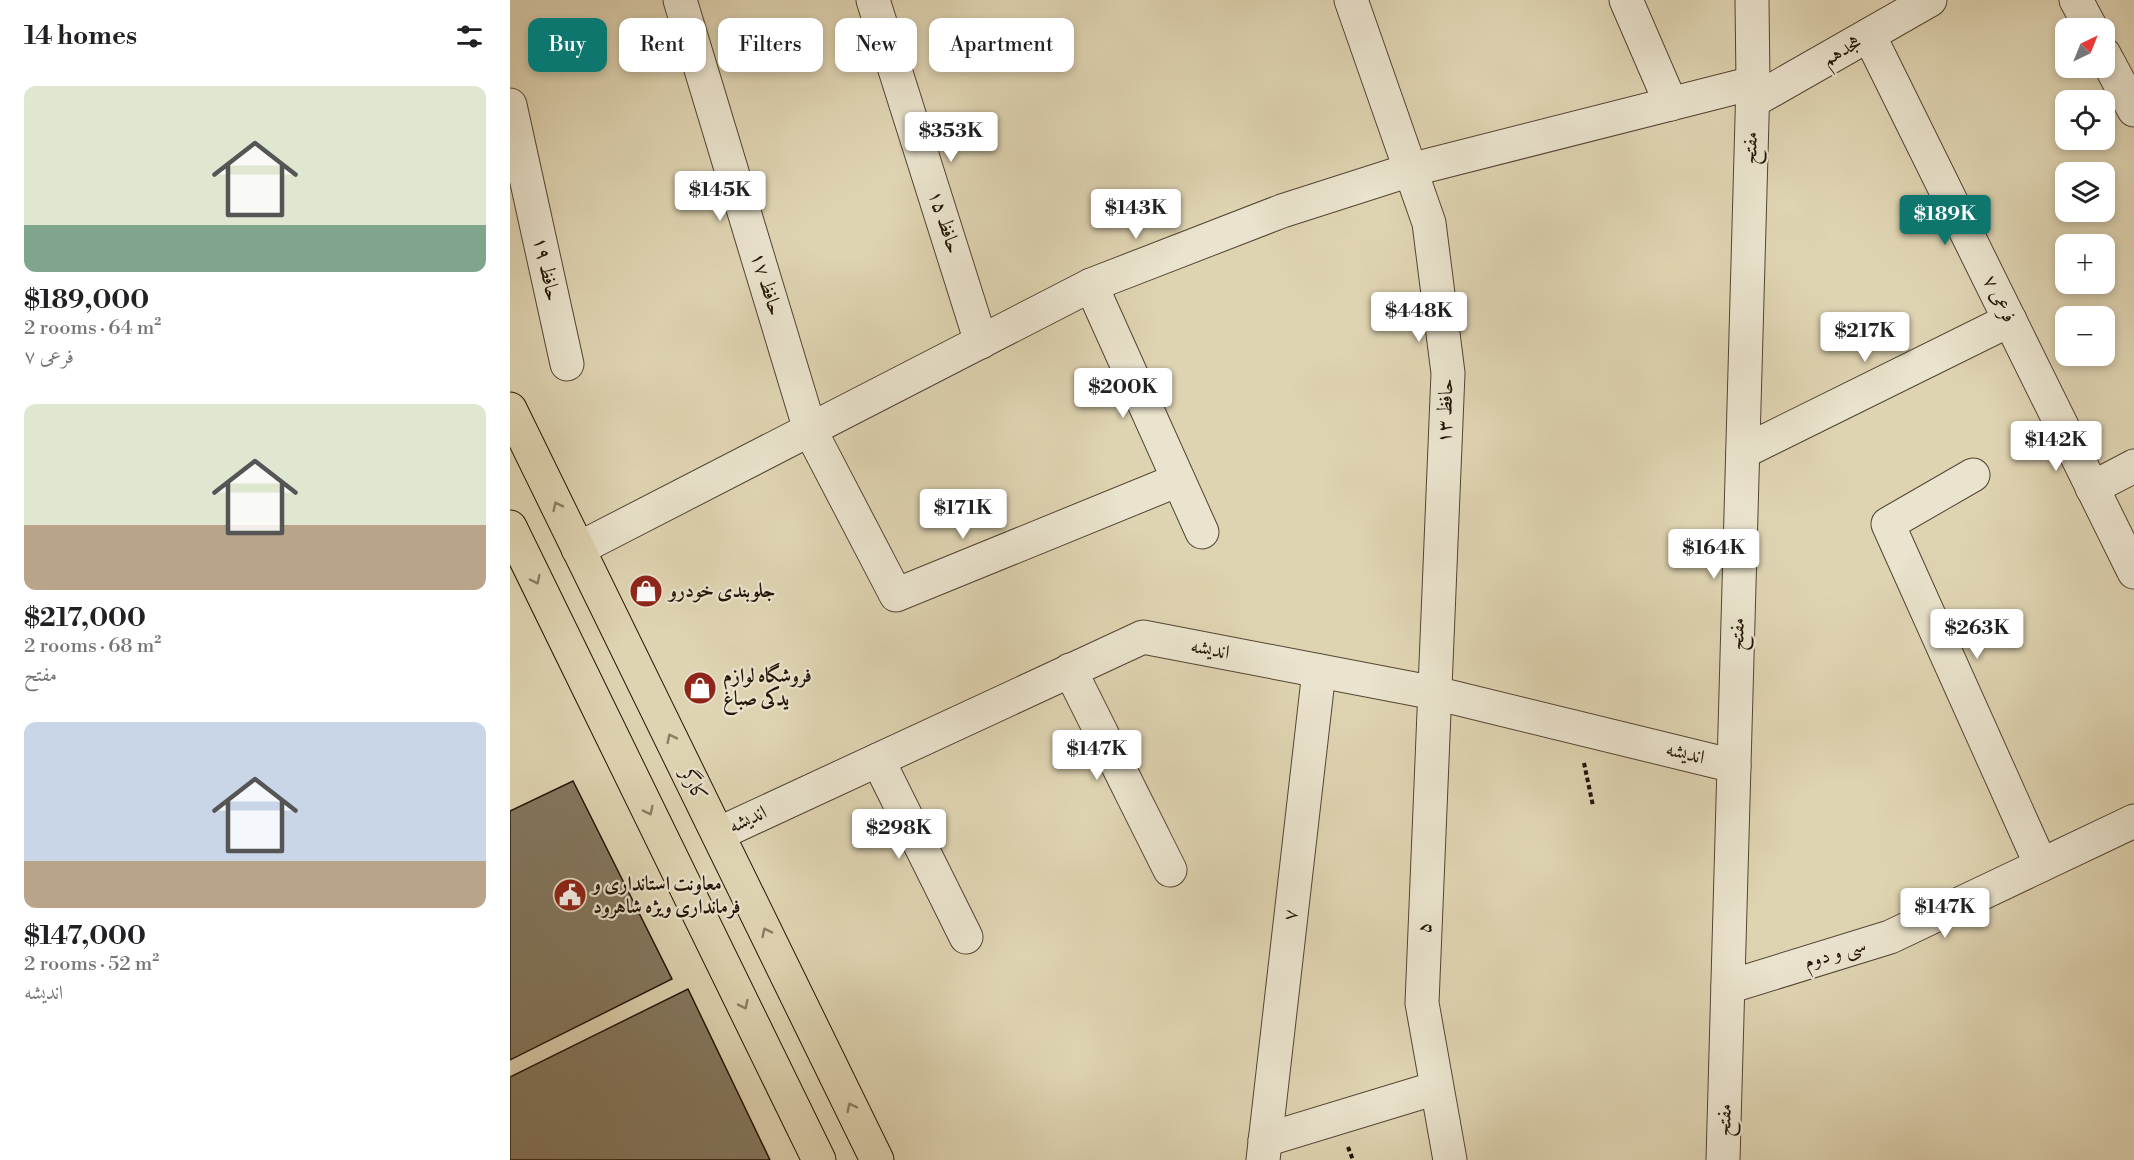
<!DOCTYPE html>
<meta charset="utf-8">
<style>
:root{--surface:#fff;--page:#f6f6f6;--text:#202124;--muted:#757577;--accent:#0f766e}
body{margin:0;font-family:"Libre Bodoni",Amiri,serif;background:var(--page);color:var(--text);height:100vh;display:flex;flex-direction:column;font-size:22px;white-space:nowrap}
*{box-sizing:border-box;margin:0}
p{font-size:20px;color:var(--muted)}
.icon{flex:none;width:33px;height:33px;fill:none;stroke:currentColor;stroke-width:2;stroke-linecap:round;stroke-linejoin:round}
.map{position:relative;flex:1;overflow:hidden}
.details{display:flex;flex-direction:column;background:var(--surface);width:510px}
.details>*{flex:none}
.guide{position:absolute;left:18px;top:18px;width:570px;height:54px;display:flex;gap:12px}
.needle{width:39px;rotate:43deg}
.controls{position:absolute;left:1545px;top:18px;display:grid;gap:12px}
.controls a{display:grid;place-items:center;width:60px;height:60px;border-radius:12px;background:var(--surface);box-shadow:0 3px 9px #0003;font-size:30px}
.price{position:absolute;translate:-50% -51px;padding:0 14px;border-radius:6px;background:#fff;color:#222;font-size:20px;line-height:39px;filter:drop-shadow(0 2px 3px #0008)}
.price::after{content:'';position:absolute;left:50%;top:36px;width:18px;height:14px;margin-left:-9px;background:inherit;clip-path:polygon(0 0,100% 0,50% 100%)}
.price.current{background:var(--accent);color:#fff}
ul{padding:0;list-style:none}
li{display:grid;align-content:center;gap:12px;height:318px;padding:0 24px}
li span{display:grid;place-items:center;height:186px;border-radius:12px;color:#555}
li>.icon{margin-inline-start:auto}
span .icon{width:108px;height:108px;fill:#fffc;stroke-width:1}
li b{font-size:26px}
h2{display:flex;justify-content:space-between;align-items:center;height:72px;padding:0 24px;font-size:26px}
.chip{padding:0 21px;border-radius:12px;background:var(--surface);box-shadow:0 3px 9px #0003;font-size:21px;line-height:54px}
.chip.current{background:var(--accent);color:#fff}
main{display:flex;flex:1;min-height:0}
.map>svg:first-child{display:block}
.building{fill:#857860;stroke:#241407;stroke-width:1.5}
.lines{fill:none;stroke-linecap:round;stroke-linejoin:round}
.minor-casing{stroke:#534432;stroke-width:35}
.major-casing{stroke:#241407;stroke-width:35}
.path{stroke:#241407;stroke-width:4;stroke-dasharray:4.5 3;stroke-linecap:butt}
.minor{stroke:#eae3cd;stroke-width:33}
.major{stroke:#dfd4b2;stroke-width:33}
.oneway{stroke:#8b7e65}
.labels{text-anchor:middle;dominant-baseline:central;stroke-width:4.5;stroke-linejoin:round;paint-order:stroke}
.street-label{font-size:20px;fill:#241407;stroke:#eae3cd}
.poi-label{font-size:20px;font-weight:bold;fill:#241407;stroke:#eae3cd;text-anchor:start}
</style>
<main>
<section class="details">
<h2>14 homes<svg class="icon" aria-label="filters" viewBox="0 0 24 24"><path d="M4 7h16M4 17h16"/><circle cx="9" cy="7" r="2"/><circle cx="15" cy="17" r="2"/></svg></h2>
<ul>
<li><span style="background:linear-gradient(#dfe7d0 75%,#7fa58c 0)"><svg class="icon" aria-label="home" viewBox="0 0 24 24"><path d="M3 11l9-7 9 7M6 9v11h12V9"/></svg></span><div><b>$189,000</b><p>2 rooms · 64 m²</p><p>فرعی ۷</p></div></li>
<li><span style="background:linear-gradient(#dfe7d0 65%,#b9a48a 0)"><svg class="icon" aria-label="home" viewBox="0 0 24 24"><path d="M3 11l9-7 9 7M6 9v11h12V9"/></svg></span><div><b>$217,000</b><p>2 rooms · 68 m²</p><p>مفتح</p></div></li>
<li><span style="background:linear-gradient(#c9d6e8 75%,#b9a48a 0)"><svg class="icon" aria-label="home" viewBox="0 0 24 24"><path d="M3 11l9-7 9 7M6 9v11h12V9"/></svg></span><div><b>$147,000</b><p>2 rooms · 52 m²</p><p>اندیشه</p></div></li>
</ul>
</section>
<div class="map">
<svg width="1624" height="1160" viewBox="0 0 1624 1160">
<rect width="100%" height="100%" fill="#dfd4b2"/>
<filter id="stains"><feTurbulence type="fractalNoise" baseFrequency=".00333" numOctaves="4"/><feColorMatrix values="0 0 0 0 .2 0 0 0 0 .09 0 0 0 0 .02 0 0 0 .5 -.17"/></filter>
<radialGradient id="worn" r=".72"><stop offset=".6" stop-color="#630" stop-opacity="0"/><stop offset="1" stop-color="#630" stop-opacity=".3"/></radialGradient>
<g class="building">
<path d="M 63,781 L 162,979 L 0,1060 L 0,811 Z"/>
<path d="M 178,989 L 260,1160 L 0,1160 L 0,1077 Z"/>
</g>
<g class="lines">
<g class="minor-casing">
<g id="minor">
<path d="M 170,0 L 300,430 L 386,595 L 668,480"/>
<path d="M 363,0 L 471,342"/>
<path d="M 841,0 L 919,223 L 938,373 L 912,1003 L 940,1160"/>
<path d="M 1116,0 L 1161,104"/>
<path d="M 1566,0 L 1581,28"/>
<path d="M 1359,35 L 1624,572"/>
<path d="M 1594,54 L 1624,110"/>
<path d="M 1243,101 L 1420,0"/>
<path d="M 0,105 L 57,364"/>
<path d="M 581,285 L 692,532"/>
<path d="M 1233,452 L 1500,320"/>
<path d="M 1463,475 L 1378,524 L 1531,865"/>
<path d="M 1582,488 L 1624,466"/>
<path d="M 68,549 L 581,285 L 772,211 L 900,170 L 1243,83"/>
<path d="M 560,670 L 660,870"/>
<path d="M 368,760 L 456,937"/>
<path d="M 208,834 L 633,637 L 925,693 L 1224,766"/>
<path d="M 1218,987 L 1380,937 L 1624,821"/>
<path d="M 755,1140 L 926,1088"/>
<path d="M 753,1160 L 809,671"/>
<path d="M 1213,1160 L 1243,83 L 1242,0"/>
</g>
</g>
<g class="major-casing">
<g id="major">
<path d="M 0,409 L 367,1160"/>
<path d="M 0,527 L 309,1160"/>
</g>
</g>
<g class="path">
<path d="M 1074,763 L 1083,806"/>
<path d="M 838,1147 L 843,1160"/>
</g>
<use href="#minor" class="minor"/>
<use href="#major" class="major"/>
</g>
<defs><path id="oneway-chevron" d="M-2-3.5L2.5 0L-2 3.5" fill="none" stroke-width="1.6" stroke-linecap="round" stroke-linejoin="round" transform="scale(1.5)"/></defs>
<g class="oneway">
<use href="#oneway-chevron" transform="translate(47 506) rotate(-116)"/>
<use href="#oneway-chevron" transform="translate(26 580) rotate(64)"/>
<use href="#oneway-chevron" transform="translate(161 738) rotate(-116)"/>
<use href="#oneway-chevron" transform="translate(139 811) rotate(64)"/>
<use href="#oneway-chevron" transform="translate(256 932) rotate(-116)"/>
<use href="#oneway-chevron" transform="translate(234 1005) rotate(64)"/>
<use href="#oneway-chevron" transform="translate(341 1107) rotate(-116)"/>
</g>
<defs>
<g id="shop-disc" transform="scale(1.725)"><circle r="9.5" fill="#8f2418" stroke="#eae3cd"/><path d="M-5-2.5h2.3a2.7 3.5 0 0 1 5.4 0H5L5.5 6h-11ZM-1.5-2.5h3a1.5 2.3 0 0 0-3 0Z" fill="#fff"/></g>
<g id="civic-disc" transform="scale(1.725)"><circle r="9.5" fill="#8f2418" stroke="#eae3cd"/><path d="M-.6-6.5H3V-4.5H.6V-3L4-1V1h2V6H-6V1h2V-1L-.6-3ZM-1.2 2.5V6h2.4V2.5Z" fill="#fff"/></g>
</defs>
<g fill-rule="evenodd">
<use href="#shop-disc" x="136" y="591"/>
<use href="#shop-disc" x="190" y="688"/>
<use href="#civic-disc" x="60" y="895"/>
</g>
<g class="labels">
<g class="street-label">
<text transform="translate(1332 51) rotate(-30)">هجدهم</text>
<text transform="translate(1241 148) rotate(-88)">مفتح</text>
<text transform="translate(434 222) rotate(72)">حافظ ۱۵</text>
<text transform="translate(36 269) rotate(78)">حافظ ۱۹</text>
<text transform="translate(256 284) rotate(73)">حافظ ۱۷</text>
<text transform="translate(1489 299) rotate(64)">فرعی ۷</text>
<text transform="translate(936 411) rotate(-88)">حافظ ۱۳</text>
<text transform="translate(1228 634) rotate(-88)">مفتح</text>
<text transform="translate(700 650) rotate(11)">اندیشه</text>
<text transform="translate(1175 754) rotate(14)">اندیشه</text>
<text transform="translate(183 785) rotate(64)">کارگر</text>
<text transform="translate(238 820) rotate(-25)">اندیشه</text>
<text transform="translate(781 915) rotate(-83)">۷</text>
<text transform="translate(915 928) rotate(-88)">۵</text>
<text transform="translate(1325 954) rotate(-17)">سی و دوم</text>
<text transform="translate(1215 1120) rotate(-88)">مفتح</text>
</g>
<g class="poi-label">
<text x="159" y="591">جلوبندی خودرو</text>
<text x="213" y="676">فروشگاه لوازم<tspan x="213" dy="23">یدکی صباغ</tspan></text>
<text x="83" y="884">معاونت استانداری و<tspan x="83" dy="23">فرمانداری ویژه شاهرود</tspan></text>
</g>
</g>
<rect width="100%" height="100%" filter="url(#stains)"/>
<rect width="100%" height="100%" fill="url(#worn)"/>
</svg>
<div class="controls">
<a><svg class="needle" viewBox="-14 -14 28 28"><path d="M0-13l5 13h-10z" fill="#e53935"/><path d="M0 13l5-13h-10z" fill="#757577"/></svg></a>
<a><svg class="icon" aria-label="locate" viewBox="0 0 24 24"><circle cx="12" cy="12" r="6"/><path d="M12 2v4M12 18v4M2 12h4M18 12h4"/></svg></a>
<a><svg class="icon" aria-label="layers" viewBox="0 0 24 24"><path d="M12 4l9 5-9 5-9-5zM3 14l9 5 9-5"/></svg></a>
<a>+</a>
<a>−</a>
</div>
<b class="price" style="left:441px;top:163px">$353K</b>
<b class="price" style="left:210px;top:222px">$145K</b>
<b class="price" style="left:626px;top:240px">$143K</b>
<b class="price current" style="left:1435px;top:246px">$189K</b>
<b class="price" style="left:909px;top:343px">$448K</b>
<b class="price" style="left:1355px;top:363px">$217K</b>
<b class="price" style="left:613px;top:419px">$200K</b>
<b class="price" style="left:1546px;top:472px">$142K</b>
<b class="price" style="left:453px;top:540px">$171K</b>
<b class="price" style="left:1204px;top:580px">$164K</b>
<b class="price" style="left:1467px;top:660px">$263K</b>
<b class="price" style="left:587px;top:781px">$147K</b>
<b class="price" style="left:389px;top:860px">$298K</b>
<b class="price" style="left:1435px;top:939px">$147K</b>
<div class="guide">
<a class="chip current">Buy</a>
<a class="chip">Rent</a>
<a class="chip">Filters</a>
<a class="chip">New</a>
<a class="chip">Apartment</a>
</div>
</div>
</main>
